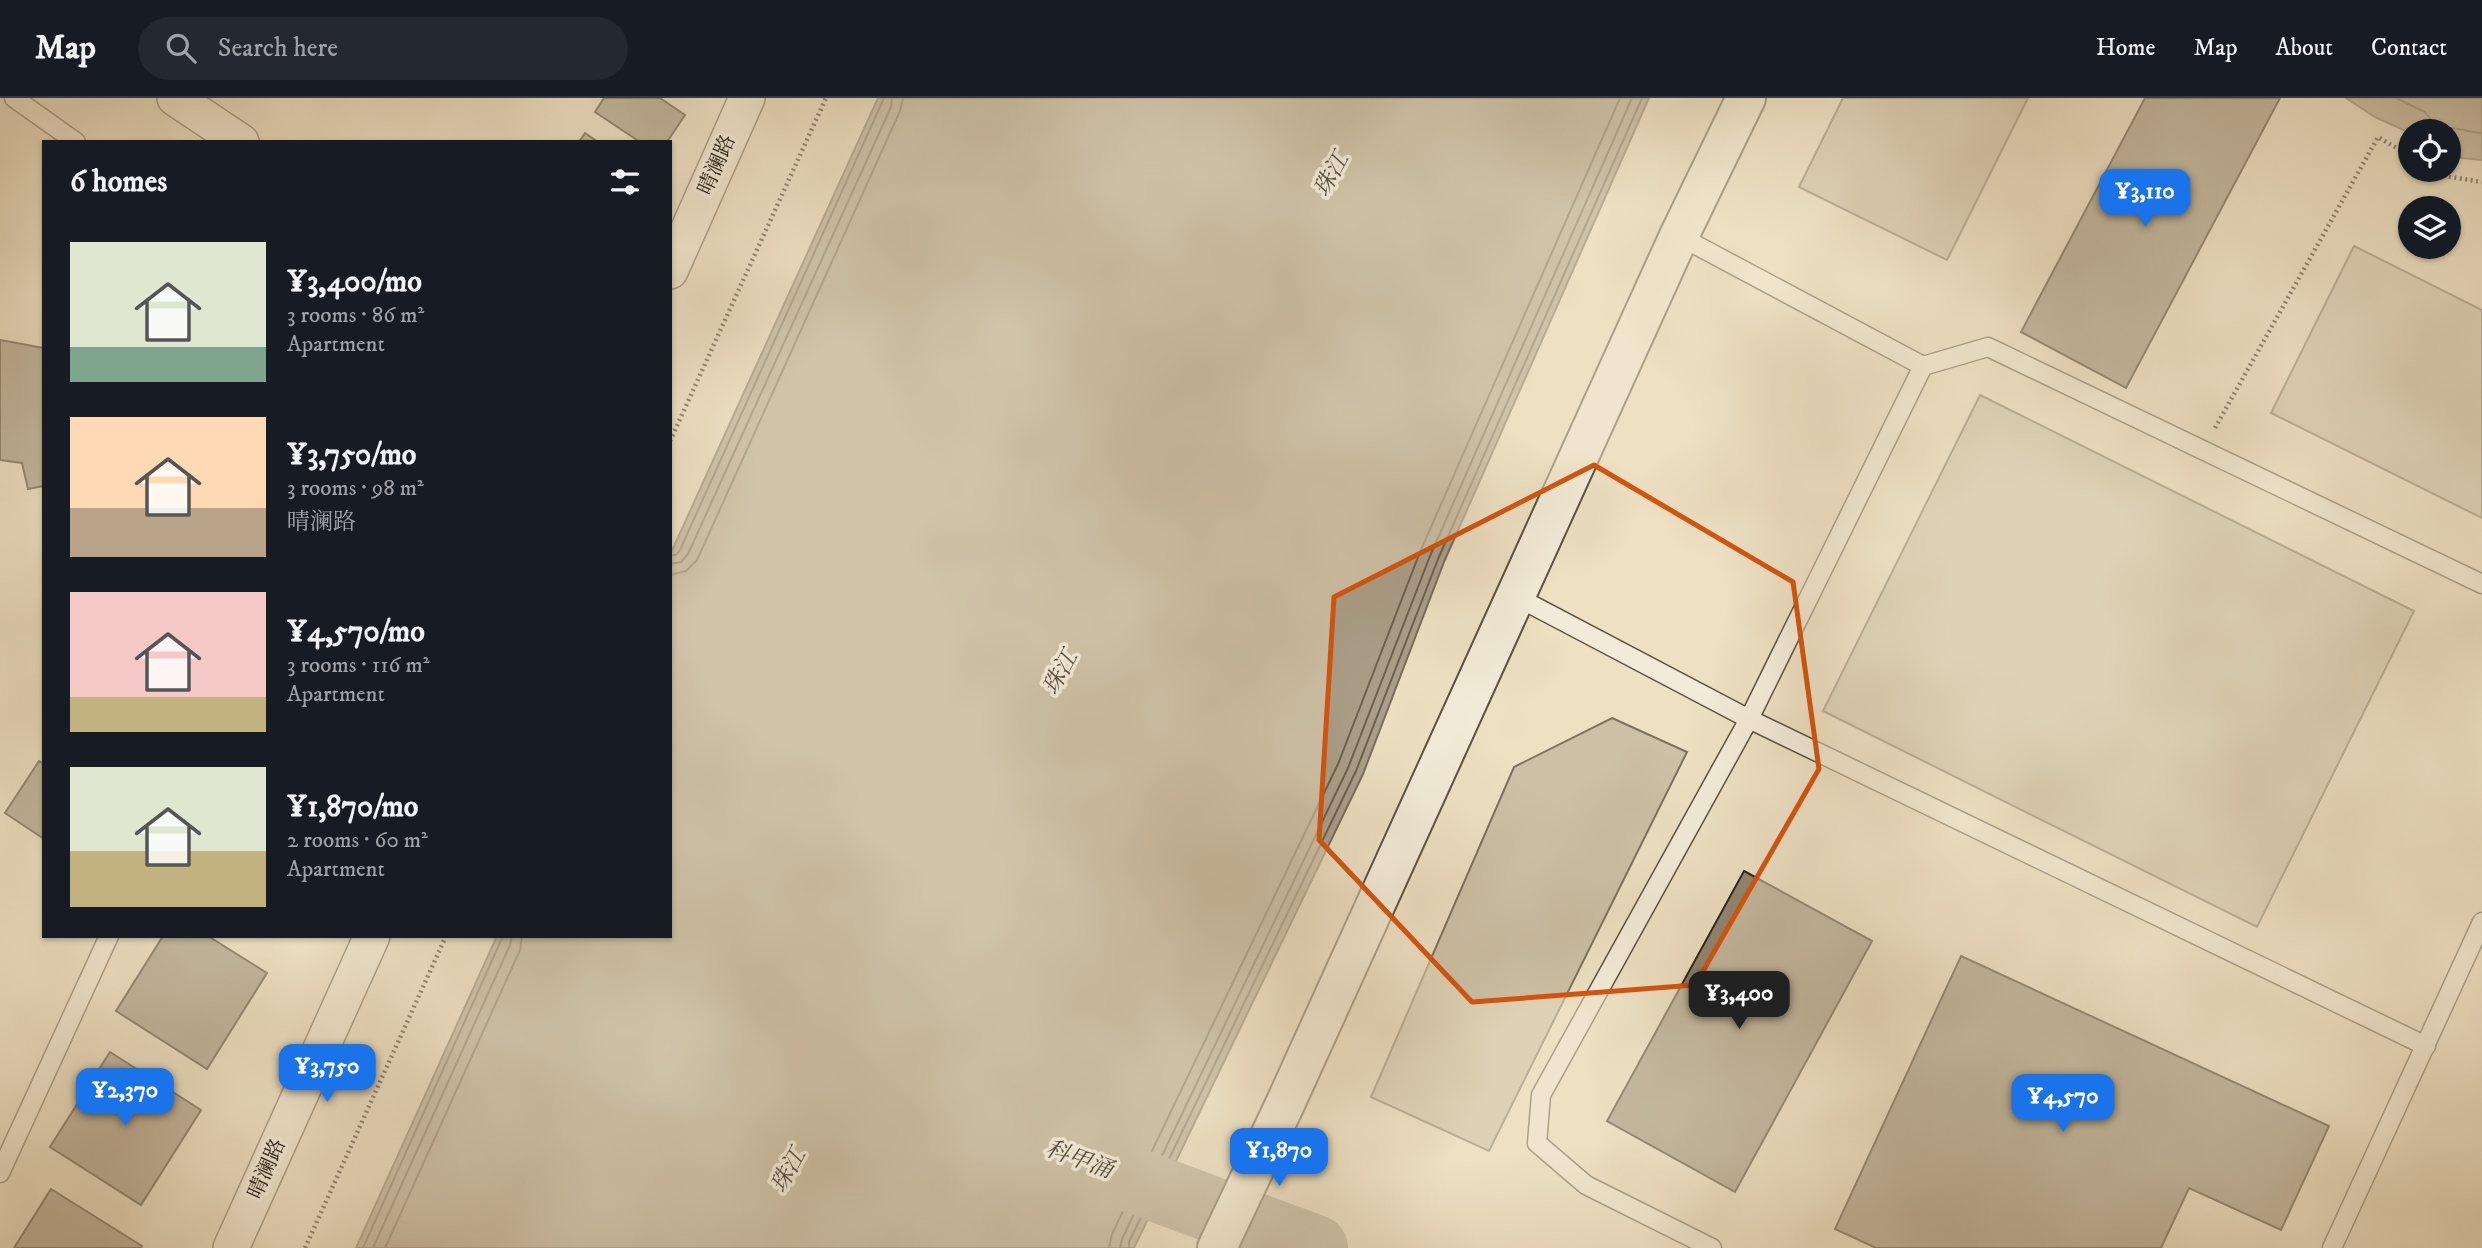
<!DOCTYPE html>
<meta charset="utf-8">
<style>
:root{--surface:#171b24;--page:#242831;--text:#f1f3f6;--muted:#9ea1a6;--line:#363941;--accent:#1a73e8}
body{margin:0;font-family:"IM FELL DW Pica","Noto Serif SC",serif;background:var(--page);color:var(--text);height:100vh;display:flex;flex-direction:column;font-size:26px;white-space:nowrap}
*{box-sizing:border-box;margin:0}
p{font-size:23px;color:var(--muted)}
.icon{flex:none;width:38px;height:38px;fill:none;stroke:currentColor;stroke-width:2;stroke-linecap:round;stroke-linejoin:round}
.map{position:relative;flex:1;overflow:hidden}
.panel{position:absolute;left:42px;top:42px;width:630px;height:798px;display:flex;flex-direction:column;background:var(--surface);border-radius:0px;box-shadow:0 2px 5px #0004}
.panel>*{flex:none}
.buttons{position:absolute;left:2398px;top:21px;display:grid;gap:14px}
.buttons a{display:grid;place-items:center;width:63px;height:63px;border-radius:50%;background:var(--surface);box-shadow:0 2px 5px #0004;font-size:35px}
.price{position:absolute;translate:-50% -60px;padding:0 16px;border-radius:14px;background:var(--accent);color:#fff;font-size:23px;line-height:46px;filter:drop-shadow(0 2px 4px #0008)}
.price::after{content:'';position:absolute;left:50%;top:42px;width:21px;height:16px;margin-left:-10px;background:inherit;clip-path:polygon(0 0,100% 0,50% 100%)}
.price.active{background:#222;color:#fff}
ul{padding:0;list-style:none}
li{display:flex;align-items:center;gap:21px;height:175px;padding:0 28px}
li span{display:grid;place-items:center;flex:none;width:196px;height:140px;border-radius:0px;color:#555}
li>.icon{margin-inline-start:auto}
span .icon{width:84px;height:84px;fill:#fffc;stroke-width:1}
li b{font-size:30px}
h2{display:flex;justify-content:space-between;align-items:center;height:84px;padding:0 28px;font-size:30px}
header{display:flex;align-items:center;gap:42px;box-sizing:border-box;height:98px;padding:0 35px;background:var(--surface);border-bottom:2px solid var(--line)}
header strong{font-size:33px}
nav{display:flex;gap:38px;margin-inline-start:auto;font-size:24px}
.search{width:490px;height:63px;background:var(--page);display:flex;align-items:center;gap:18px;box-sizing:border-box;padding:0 24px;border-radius:38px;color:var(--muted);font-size:26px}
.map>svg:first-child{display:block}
.green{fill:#ccc0a6;stroke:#7c715f;stroke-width:2}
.water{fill:#ab9f89;stroke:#786d5c;stroke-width:2}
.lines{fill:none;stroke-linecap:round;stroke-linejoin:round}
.shore{stroke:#6b6050;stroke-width:2}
.river{stroke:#ab9f89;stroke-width:66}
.building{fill:#908571;stroke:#2b2218;stroke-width:2}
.service-casing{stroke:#5c5243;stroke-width:21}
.minor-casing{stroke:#5c5243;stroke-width:38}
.tertiary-casing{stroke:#5c5243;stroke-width:42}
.path{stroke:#2b2218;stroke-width:4.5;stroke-dasharray:2 3.5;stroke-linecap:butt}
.service{stroke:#f3ebd8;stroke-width:18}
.minor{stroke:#f3ebd8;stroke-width:35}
.tertiary{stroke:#f3ebd8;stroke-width:38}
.marked{fill:none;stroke:#d5540d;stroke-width:5;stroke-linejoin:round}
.labels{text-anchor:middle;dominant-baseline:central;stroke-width:7;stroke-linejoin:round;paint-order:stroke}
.street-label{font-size:21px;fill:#2b2218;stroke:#f3ebd8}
.water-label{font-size:23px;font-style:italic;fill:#584e40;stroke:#f3ebd8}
</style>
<header>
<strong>Map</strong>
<div class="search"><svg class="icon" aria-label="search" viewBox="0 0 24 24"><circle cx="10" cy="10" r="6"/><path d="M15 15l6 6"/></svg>Search here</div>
<nav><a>Home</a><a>Map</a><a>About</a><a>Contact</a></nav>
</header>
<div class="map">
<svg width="2482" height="1150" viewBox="0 0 2482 1150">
<rect width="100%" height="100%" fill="#ede0c3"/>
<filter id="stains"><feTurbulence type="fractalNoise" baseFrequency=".00286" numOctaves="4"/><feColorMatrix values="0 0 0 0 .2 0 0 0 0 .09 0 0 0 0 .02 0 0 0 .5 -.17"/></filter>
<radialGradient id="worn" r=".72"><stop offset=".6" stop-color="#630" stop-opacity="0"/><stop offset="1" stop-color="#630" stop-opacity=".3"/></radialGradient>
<g class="green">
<path d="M 1843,0 L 2028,0 L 1947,162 L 1799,89 Z"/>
<path d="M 2354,148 L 2482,212 L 2482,420 L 2271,315 Z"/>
<path d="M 1980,297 L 2414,513 L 2257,829 L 1823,613 Z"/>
<path d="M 1612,620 L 1687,654 L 1489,1053 L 1371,999 L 1514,669 Z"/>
</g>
<g class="water">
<path d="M 878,0 L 1649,0 L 1444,464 L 1363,676 L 1134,1150 L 356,1150 L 497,838 L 670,838 L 670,457 Z"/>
<path d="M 2346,0 L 2482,0 L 2482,62 L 2462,60 L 2448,53 L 2448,33 L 2410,33 L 2410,35 L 2375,19 Z"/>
</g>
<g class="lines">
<g class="shore">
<path d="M 2396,0 L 2425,14 L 2437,30 C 2453,27 2465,34 2482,35"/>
<path d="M 670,457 L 676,457 L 680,452 L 884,0"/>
<path d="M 670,466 L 681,464 L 688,456 L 891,9 L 892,0"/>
<path d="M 670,477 L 686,473 L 697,462 L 900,13 L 903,0"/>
<path d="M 363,1150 L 503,838"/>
<path d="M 373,1150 L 510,847 L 512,838"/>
<path d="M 385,1150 L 520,852 L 522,838"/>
<path d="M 1109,1150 L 1112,1136 L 1338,666 L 1420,454 L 1620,0"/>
<path d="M 1120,1150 L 1122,1141 L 1348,670 L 1430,458 L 1632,0"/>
<path d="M 1129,1150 L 1129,1144 L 1356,673 L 1438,461 L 1642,0"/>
</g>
<path class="river" d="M 1077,1061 L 1315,1150"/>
</g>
<g class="building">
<path d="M 604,0 L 660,0 L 685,17 L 667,44 L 640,44 L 595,14 Z"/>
<path d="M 2145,0 L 2280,0 L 2126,290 L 2021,234 Z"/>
<path d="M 585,35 L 598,44 L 579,44 Z"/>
<path d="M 0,242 L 44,250 L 44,388 L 28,391 L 22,365 L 0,362 Z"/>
<path d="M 39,663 L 44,666 L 44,741 L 5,715 Z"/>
<path d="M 1744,773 L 1872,843 L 1735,1094 L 1607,1023 Z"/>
<path d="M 163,838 L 208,838 L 267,875 L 207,971 L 116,913 Z"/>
<path d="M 1961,858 L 2329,1028 L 2281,1132 L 2189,1090 L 2161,1150 L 1876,1150 L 1835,1131 Z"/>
<path d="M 110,954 L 201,1012 L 141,1107 L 50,1049 Z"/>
<path d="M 51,1091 L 142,1148 L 141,1150 L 14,1150 Z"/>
</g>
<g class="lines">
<g class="service-casing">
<g id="service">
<path d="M 14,0 L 76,44"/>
<path d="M 1679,138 L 1923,268"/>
<path d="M 1515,498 L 1749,621 L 2426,948"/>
<path d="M 0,1075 L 109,838"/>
<path d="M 1712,1150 L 1586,1087 L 1537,1045 L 1541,997 L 1749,621 L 1923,268 L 1988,249 L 2482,486"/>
<path d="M 2332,1150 L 2482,824"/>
</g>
</g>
<g class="minor-casing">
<g id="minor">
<path d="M 175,0 L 241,44"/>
<path d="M 670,173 L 747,0"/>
<path d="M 231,1150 L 372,838"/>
</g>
</g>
<g class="tertiary-casing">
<path id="tertiary" d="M 1217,1150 L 1286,1004 L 1679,138 L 1746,0"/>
</g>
<g class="path">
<path d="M 2434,72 L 2445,78 L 2482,84"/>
<path d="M 2215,330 L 2378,39 L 2410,58"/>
<path d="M 670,343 L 826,0"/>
<path d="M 305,1150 L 446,838"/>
</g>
<use href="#service" class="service"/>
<use href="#minor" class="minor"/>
<use href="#tertiary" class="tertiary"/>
</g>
<path d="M0 0H2482V1150H0ZM 1594,367 L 1793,484 L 1819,671 L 1695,887 L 1472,904 L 1319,742 L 1334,499 Z" fill="#ede0c3" fill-opacity=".55" fill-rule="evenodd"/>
<path class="marked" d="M 1594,367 L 1793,484 L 1819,671 L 1695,887 L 1472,904 L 1319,742 L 1334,499 Z"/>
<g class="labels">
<g class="street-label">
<text transform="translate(717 67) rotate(-66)">晴澜路</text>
<text transform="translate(267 1071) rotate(-66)">晴澜路</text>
</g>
<g class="water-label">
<text transform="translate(1332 77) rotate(-61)">珠江</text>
<text transform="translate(1061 575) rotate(-61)">珠江</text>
<text transform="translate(1079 1062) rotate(20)">科甲涌</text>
<text transform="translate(789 1073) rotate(-61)">珠江</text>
</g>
</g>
<rect width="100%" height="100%" filter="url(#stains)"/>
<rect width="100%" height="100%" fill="url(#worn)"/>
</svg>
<div class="buttons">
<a><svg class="icon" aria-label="locate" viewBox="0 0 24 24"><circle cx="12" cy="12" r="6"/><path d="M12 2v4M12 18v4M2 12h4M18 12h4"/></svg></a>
<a><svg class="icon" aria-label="layers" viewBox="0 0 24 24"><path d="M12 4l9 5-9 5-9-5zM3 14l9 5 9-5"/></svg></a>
</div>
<b class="price" style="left:2145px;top:131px">¥3,110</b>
<b class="price active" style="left:1739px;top:933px">¥3,400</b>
<b class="price" style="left:327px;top:1006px">¥3,750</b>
<b class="price" style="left:125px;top:1030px">¥2,370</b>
<b class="price" style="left:2063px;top:1036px">¥4,570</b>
<b class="price" style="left:1279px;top:1090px">¥1,870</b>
<section class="panel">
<h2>6 homes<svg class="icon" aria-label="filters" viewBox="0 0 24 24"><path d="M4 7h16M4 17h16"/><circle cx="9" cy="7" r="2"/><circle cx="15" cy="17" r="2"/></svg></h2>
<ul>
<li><span style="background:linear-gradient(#dfe7d0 75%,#7fa58c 0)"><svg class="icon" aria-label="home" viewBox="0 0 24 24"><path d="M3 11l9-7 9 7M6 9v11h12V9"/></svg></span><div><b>¥3,400/mo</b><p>3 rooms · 86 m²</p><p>Apartment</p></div></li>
<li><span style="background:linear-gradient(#ffd9b3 65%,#b9a48a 0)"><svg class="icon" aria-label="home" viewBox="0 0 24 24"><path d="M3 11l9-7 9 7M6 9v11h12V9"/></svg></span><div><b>¥3,750/mo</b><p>3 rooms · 98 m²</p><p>晴澜路</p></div></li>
<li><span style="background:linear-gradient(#f6c9c9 75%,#c2b280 0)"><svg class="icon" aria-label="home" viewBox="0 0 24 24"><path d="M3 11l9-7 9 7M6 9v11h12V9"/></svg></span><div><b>¥4,570/mo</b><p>3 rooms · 116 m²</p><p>Apartment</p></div></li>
<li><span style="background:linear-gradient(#dfe7d0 60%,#c2b280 0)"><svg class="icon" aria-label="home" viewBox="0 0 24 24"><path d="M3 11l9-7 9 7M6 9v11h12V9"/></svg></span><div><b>¥1,870/mo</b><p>2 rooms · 60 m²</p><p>Apartment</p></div></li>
</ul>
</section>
</div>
